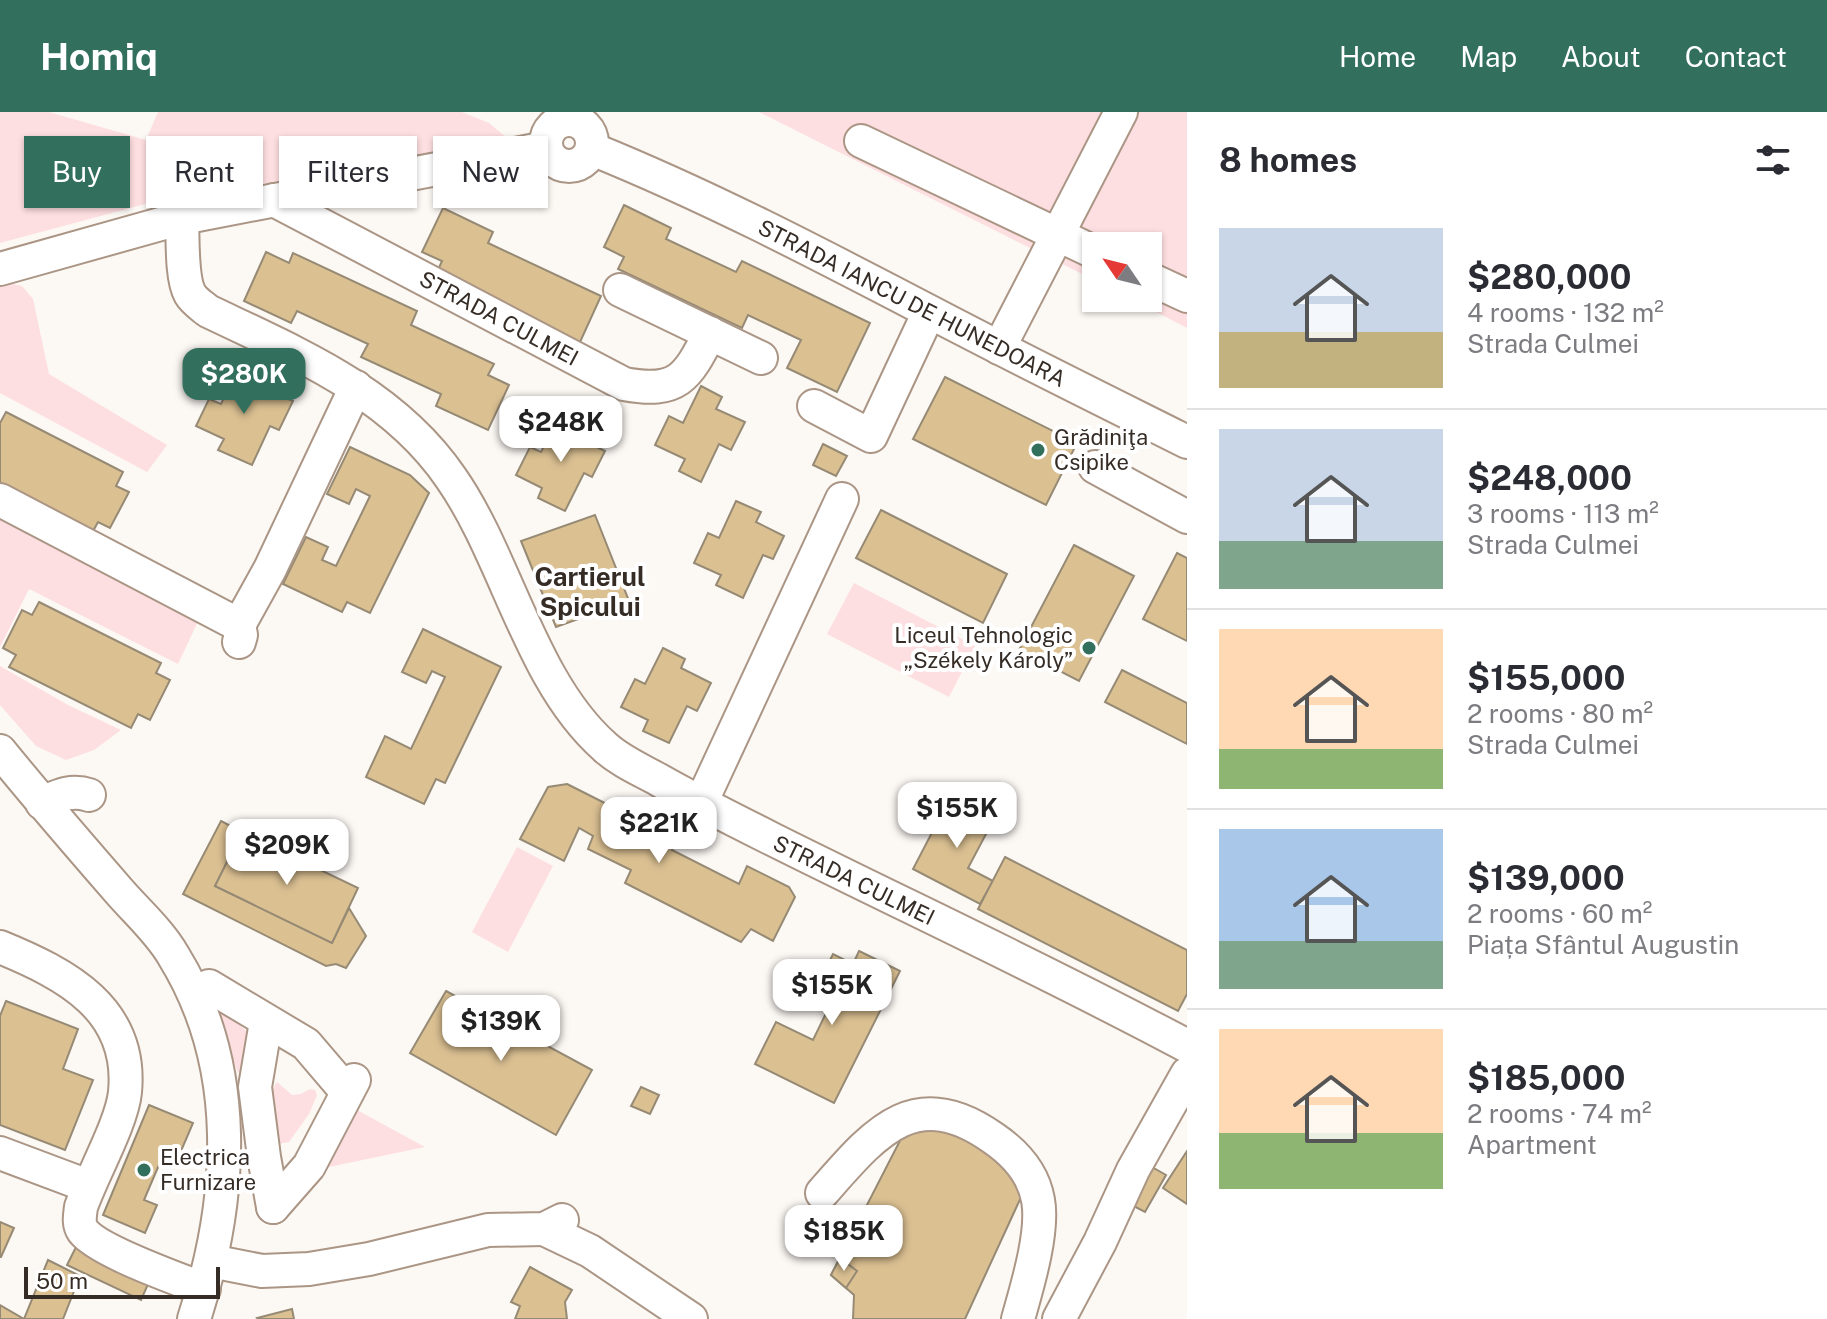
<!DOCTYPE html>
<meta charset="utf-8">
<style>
:root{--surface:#fff;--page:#f7f7f7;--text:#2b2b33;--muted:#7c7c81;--line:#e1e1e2;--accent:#32705d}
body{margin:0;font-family:"Public Sans",sans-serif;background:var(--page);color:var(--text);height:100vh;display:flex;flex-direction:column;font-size:30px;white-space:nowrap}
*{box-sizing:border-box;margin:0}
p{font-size:26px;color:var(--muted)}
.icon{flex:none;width:44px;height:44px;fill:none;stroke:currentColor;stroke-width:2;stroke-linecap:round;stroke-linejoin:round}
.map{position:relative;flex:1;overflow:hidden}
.sheet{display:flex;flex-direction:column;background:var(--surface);width:640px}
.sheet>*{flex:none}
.top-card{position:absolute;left:24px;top:24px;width:760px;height:72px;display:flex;gap:16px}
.needle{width:52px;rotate:305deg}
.tools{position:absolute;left:1082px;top:120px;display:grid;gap:16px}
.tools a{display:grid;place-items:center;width:80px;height:80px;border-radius:0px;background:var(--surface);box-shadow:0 2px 6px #0004;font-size:40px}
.scale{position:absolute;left:24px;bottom:20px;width:196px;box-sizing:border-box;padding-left:8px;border:4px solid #352c26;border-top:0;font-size:22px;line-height:28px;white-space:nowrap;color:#352c26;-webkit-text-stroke:6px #fff;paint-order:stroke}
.price{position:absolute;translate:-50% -68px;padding:0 18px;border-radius:16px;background:#fff;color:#222;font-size:26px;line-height:52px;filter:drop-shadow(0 2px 4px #0008)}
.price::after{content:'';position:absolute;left:50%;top:48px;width:24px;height:18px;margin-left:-12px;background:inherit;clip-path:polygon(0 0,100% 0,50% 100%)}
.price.on{background:var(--accent);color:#fff}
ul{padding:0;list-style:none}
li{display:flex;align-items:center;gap:24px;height:200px;padding:0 32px}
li+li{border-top:2px solid var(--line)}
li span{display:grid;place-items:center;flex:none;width:224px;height:160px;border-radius:0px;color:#555}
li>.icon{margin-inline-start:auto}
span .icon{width:96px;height:96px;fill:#fffc;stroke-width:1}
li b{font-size:34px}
h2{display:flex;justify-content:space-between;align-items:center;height:96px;padding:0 32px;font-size:34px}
.chip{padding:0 28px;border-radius:0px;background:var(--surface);box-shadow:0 2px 6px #0004;font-size:28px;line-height:72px}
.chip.on{background:var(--accent);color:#fff}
header{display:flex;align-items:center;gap:48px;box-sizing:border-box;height:112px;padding:0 40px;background:var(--accent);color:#fff}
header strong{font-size:38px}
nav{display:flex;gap:44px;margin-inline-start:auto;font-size:28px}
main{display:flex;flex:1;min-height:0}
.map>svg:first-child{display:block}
.green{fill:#fedfe1}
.building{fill:#dbc092;stroke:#968a75;stroke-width:2}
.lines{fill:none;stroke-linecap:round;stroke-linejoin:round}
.minor-casing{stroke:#ab9686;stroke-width:36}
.minor{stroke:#fff;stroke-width:32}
.poi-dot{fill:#32705d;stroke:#fff;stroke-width:3}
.labels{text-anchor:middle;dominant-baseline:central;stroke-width:8;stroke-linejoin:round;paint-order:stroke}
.street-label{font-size:22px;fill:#352c26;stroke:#fff}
.poi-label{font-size:22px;fill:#352c26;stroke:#fff;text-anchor:start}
.quarter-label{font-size:26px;font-weight:bold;fill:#352c26;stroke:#fff}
</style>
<header>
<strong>Homiq</strong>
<nav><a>Home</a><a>Map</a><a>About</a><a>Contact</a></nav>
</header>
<main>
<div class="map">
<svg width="1187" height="1207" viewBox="0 0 1187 1207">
<rect width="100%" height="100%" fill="#fcf8f4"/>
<g class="green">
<path d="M 0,0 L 49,0 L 146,28 L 158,0 L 462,0 L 489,11 L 507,26 L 500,32 L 381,60 L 229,75 L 149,91 L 0,131 Z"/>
<path d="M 759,0 L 1187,0 L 1187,216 L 1129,186 L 1148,186 L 1148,134 L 1096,134 L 1096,169 Z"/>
<path d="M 0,169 L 22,174 L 33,187 L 49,262 L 167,333 L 147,360 L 0,281 Z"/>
<path d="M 0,399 L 200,505 L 178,552 L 29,477 L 0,535 Z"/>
<path d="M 854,471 L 975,534 L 949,585 L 827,522 Z"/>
<path d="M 0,554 L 68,593 L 121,618 L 94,638 L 66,648 L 36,634 L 0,593 Z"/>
<path d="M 517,735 L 553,754 L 508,840 L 472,820 Z"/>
<path d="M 204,883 L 251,923 L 246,953 L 238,961 L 224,925 Z"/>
<path d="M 277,970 L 292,983 L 301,982 L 310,977 L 315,978 L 317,983 L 309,1002 L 289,1030 L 278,1032 C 272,1015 278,997 271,980 Z"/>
<path d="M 357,998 L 425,1035 L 324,1056 Z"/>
</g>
<g class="building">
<path d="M 624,93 L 671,116 L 666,127 L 736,160 L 742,149 L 870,211 L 837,280 L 787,256 L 801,228 L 748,203 L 742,216 L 618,157 L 624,145 L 604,135 Z"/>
<path d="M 443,96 L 493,120 L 488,131 L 601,184 L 575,241 L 437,160 L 442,149 L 422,140 Z"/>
<path d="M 266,140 L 289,151 L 293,141 L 417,199 L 411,213 L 494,252 L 488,263 L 509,273 L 488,318 L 436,294 L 441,282 L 361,245 L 368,232 L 297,199 L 291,211 L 244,189 Z"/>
<path d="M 238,255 L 261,266 L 257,273 L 293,289 L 279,318 L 270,314 L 252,353 L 218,338 L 224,327 L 196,314 L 209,287 L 221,292 Z"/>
<path d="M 945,265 L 1077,331 L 1046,393 L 913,327 Z"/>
<path d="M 701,274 L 722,285 L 716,297 L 745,310 L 731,338 L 719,332 L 701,370 L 679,359 L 685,347 L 655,333 L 669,304 L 683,311 Z"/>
<path d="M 6,300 L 123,360 L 116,374 L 129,380 L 110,416 L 98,410 L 91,423 L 0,376 L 0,311 Z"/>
<path d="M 559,305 L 581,315 L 576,325 L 605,339 L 592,365 L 584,361 L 565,399 L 538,386 L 542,376 L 516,363 L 530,335 L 541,340 Z"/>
<path d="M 823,332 L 847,344 L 836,364 L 813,353 Z"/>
<path d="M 350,335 L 410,363 L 429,381 L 370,501 L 347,490 L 342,500 L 283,472 L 306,425 L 328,435 L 322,448 L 336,454 L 370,384 L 356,377 L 349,392 L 327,382 Z"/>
<path d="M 736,389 L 761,400 L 756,410 L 784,424 L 773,447 L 763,443 L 743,486 L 716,473 L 721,463 L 694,451 L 708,421 L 719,426 Z"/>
<path d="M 881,398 L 1007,462 L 983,511 L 856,446 Z"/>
<path d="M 595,403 L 629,489 L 556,515 L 521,429 Z"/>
<path d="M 1074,433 L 1134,464 L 1079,569 L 1019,538 Z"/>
<path d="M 1177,441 L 1187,446 L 1187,529 L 1143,507 Z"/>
<path d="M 39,490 L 161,551 L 156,561 L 170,568 L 150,608 L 138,602 L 131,616 L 9,555 L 16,543 L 3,536 L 22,498 L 32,503 Z"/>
<path d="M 423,517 L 501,555 L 445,671 L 436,667 L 424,692 L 366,665 L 385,624 L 411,637 L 445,565 L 432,559 L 426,571 L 402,560 Z"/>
<path d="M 663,536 L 685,547 L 681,556 L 711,571 L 697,599 L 687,594 L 669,631 L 643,619 L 648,608 L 621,595 L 635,567 L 645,572 Z"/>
<path d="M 1122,558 L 1187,591 L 1187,632 L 1105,590 Z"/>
<path d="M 567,672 L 678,728 L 672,738 L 739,772 L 747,754 L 789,775 L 795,785 L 773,829 L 751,817 L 741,830 L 625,771 L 631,758 L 588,737 L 593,724 L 579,716 L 564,749 L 520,727 L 548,675 Z"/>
<path d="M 951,684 L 994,707 L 968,756 L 993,769 L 980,792 L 913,757 Z"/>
<path d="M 221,709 L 242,720 L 215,774 L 332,831 L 349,796 L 366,824 L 346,856 L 336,852 L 326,854 L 183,782 Z"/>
<path d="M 242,720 L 358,776 L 332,831 L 215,774 Z"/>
<path d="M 1005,745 L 1187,838 L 1187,882 L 1178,899 L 978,797 Z"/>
<path d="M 859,839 L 900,859 L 834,991 L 755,952 L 776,910 L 813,928 L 830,893 L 812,885 L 833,842 L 853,852 Z"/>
<path d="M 446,879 L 592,958 L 556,1023 L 410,941 Z"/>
<path d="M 6,889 L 78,917 L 63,957 L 93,968 L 65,1038 L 0,1013 L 0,904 Z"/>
<path d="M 641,975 L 659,983 L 650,1002 L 631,994 Z"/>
<path d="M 149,993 L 193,1011 L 181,1039 L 167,1034 L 144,1088 L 157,1093 L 145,1121 L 103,1103 Z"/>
<path d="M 907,1015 L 971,1018 L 1028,1070 L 965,1207 L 853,1207 L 854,1183 L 831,1163 Z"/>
<path d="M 1187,1039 L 1187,1092 L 1163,1076 Z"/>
<path d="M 1145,1051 L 1166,1063 L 1145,1100 L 1124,1089 Z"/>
<path d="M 0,1110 L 14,1116 L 1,1145 L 0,1145 Z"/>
<path d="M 76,1135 L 149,1170 L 141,1188 L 67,1153 Z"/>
<path d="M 840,1146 L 857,1159 L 846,1176 L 831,1163 Z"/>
<path d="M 48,1148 L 80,1164 L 63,1207 L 24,1207 Z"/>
<path d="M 530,1155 L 572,1178 L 565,1190 L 567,1207 L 515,1207 L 520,1194 L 511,1190 Z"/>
<path d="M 0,1193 L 24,1207 L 0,1207 Z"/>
<path d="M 292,1197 L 294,1207 L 258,1207 L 257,1206 Z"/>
</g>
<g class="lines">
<g class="minor-casing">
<g id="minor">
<circle cx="569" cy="31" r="23"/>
<path d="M 861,29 L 1096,141"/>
<path d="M 592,37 C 718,88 838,152 959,215 C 1034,254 1111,292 1187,330"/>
<path d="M 274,88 L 624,272 C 678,282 687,266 710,221"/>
<path d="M 182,106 C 183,125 181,166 190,182 C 194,189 202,194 208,199 C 298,242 393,281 451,366 C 507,446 530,569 605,635 C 620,649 641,658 659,668 C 696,689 734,708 772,727 C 910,796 1051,861 1187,934"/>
<path d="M 0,157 L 182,106 L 546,36"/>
<path d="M 1148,166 L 1187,184"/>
<path d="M 620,178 L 761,246"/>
<path d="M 999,236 L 1121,0"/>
<path d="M 814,294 L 871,324 L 929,200"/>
<path d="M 1095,355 L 1187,405"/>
<path d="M 0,388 L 239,513"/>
<path d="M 239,530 L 241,523 L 239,513 L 270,457 L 356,275"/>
<path d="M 0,639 C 38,686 78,732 118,778 C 136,799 159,819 173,843 C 242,954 233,1087 194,1207"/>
<path d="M 42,691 C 58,684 71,677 89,683"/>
<path d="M 701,691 L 842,387"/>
<path d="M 0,835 C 66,862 133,897 125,980 C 122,1011 92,1063 81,1095 C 80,1103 78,1112 83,1119 C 98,1139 178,1167 204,1177"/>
<path d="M 209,874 L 306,932 L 347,980"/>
<path d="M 266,910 L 255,975 L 264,1045 L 273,1095"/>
<path d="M 0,1041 L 88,1074"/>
<path d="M 822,1081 C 874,1022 914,970 993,1026 C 1015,1041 1033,1060 1038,1088 C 1044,1120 1027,1175 1018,1207"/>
<path d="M 273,1095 L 309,1054 L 354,968"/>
<path d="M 544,1117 L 590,1139 L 691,1207"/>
<path d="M 211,1149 L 262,1159 L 309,1157 L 369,1147 L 488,1118 L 544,1117 L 562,1108"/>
<path d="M 1059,1207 L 1100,1130 L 1133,1058 L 1187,962"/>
</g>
</g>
<use href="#minor" class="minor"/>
</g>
<g class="poi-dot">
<circle cx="1038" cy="338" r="8"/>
<circle cx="1089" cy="536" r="8"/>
<circle cx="144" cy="1058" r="8"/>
</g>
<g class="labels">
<g class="street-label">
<text transform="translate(912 191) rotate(27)">STRADA IANCU DE HUNEDOARA</text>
<text transform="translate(499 206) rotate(28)">STRADA CULMEI</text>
<text transform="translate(854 768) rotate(26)">STRADA CULMEI</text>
</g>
<g class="poi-label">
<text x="1054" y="325">Grădiniţa<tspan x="1054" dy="25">Csipike</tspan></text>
<text x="1073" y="523" text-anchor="end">Liceul Tehnologic<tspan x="1073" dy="25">„Székely Károly”</tspan></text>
<text x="160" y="1045">Electrica<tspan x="160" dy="25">Furnizare</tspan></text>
</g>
<g class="quarter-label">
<text x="590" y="464">Cartierul<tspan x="590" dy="30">Spicului</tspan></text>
</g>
</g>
</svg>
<div class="tools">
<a><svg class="needle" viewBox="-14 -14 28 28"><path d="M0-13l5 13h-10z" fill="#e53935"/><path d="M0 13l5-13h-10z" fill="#7c7c81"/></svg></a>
</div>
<div class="scale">50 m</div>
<b class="price on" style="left:244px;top:304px">$280K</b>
<b class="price" style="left:561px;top:352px">$248K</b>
<b class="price" style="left:957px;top:738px">$155K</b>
<b class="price" style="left:659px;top:753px">$221K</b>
<b class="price" style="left:287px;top:775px">$209K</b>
<b class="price" style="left:832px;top:915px">$155K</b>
<b class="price" style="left:501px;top:951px">$139K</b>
<b class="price" style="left:844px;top:1161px">$185K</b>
<div class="top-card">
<a class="chip on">Buy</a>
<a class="chip">Rent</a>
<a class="chip">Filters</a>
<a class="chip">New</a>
</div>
</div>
<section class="sheet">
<h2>8 homes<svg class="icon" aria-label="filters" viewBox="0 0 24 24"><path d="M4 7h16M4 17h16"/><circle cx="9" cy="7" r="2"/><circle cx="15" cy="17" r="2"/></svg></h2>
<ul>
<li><span style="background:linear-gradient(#c9d6e8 65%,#c2b280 0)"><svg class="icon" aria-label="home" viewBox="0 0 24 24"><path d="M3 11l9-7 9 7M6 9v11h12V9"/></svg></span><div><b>$280,000</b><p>4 rooms · 132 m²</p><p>Strada Culmei</p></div></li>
<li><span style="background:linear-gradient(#c9d6e8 70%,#7fa58c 0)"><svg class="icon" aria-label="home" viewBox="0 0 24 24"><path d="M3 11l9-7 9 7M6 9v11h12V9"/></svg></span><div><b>$248,000</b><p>3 rooms · 113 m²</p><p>Strada Culmei</p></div></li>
<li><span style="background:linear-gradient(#ffd9b3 75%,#8fb573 0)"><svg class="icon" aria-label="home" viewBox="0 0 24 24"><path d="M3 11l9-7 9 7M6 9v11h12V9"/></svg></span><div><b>$155,000</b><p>2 rooms · 80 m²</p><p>Strada Culmei</p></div></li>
<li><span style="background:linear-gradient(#a9c7e8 70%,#7fa58c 0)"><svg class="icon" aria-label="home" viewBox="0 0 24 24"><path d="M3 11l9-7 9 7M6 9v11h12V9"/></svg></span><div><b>$139,000</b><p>2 rooms · 60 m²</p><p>Piața Sfântul Augustin</p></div></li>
<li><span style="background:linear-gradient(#ffd9b3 65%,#8fb573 0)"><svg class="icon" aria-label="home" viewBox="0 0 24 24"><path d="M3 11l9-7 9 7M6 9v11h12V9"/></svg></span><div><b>$185,000</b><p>2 rooms · 74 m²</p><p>Apartment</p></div></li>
</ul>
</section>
</main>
